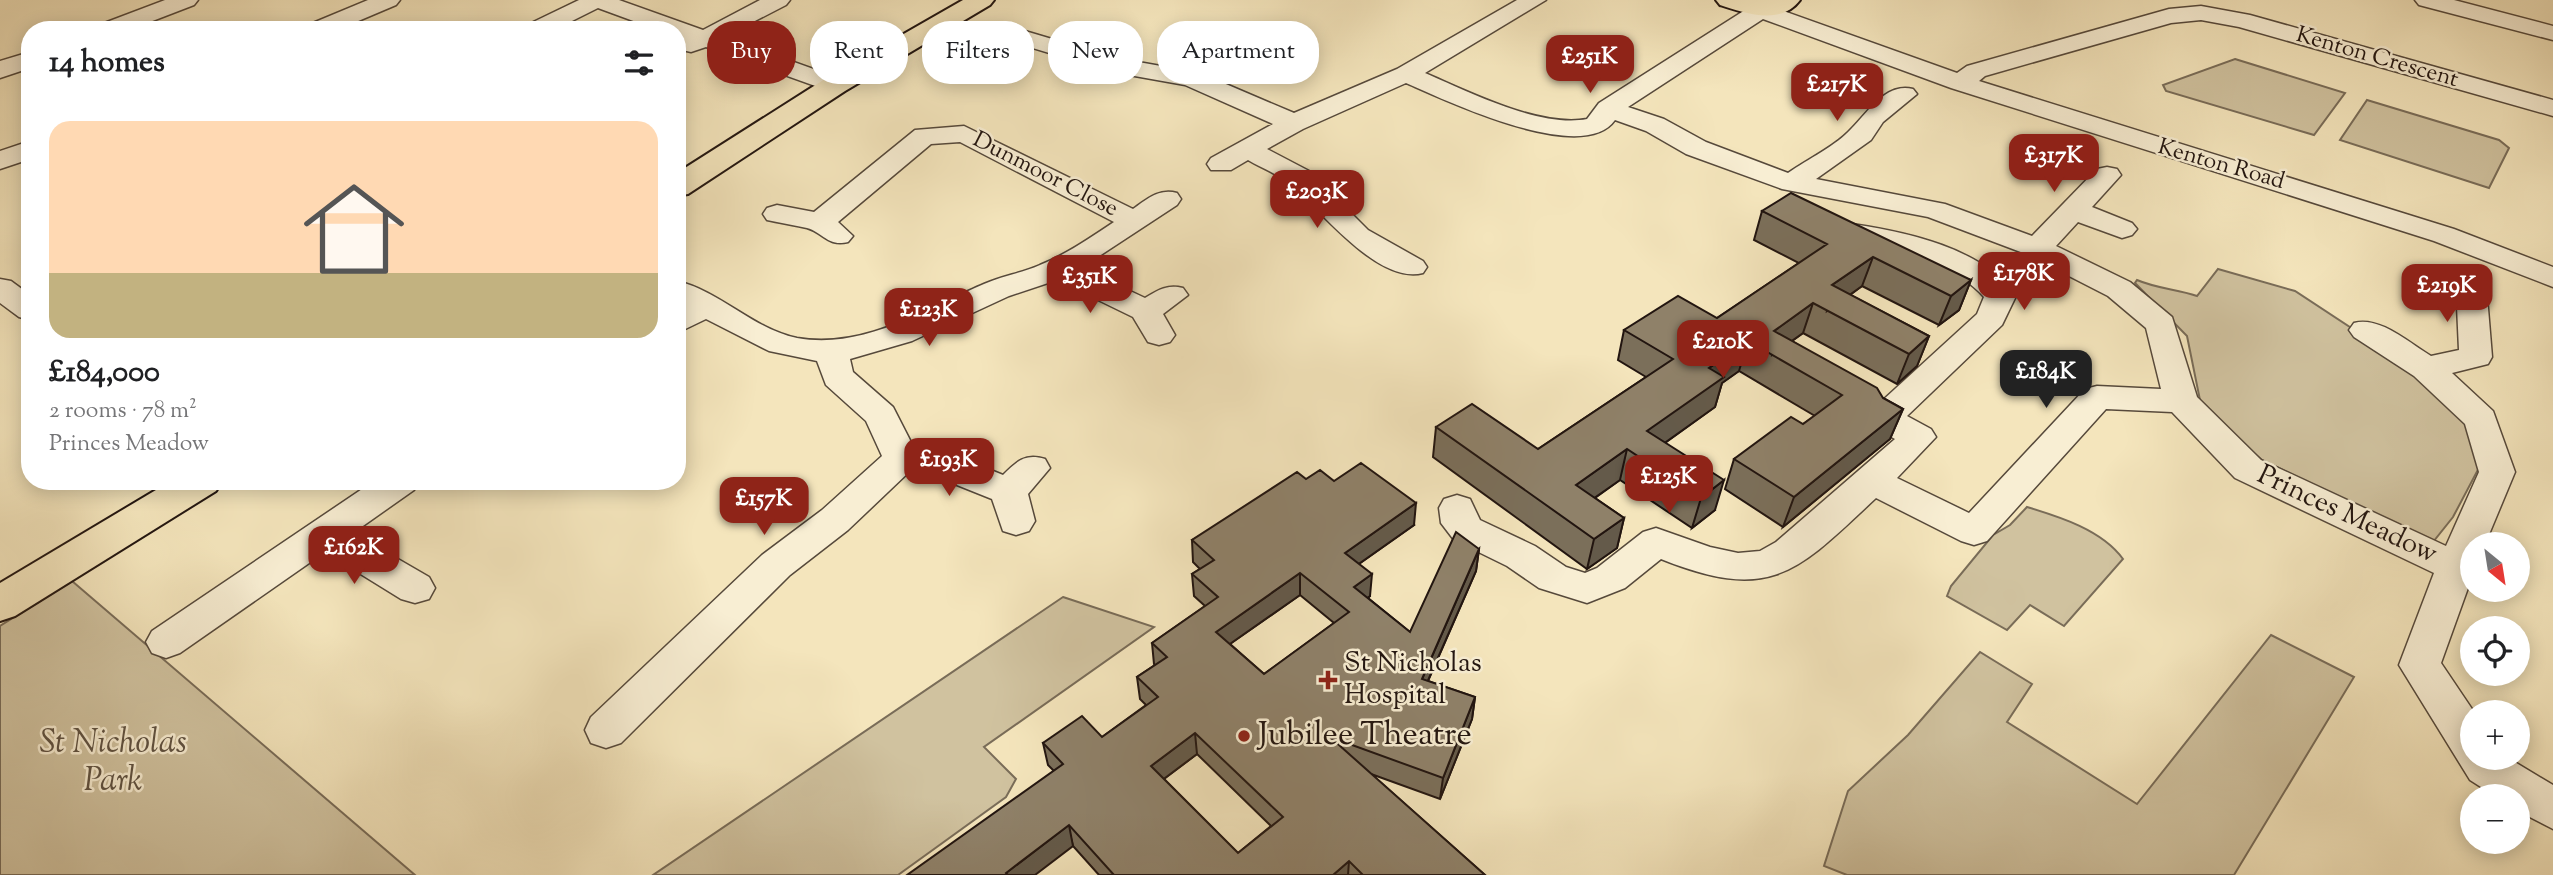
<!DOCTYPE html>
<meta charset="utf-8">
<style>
:root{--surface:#fff;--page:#f2f2f2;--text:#202124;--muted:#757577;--accent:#8f2418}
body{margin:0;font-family:"Sorts Mill Goudy",serif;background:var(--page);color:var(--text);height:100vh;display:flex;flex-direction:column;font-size:26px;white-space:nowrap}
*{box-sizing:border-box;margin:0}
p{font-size:23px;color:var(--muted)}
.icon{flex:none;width:38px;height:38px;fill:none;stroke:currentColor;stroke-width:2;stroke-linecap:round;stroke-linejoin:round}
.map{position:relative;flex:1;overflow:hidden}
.side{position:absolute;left:21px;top:21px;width:665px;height:469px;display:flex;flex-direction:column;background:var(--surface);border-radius:28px;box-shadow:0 4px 18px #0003}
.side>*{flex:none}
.guide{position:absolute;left:707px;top:21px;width:665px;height:63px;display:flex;gap:14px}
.needle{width:46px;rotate:150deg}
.buttons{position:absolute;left:2460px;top:532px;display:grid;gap:14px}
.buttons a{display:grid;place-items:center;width:70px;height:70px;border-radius:50%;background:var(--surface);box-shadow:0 4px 18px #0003;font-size:35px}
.price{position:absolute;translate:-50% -60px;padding:0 16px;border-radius:14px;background:var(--accent);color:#fff;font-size:23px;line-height:46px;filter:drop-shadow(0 2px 4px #0008)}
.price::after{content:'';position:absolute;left:50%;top:42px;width:21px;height:16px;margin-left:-10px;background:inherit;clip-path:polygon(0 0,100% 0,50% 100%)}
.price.active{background:#222;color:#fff}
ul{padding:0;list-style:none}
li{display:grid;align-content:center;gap:14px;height:371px;padding:0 28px}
li span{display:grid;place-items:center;height:217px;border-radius:21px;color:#555}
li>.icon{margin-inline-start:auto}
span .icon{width:126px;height:126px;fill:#fffc;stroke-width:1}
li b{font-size:30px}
h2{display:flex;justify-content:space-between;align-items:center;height:84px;padding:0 28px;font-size:30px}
.tag{padding:0 24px;border-radius:28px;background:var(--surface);box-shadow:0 4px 18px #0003;font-size:24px;line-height:63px}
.tag.active{background:var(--accent);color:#fff}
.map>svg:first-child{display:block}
.green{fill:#d0c29f;stroke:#796c58;stroke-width:2}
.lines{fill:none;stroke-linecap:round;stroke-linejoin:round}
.minor-casing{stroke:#56493b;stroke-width:3}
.major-casing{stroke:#221510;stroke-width:4}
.minor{fill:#f8eed3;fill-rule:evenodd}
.major{fill:#f4e5bc;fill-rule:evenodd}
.wall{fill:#7b6f5a;stroke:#221510;stroke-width:2;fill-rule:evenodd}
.shaded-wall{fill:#645a4a;stroke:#221510;stroke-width:2}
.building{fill:#8f8169;stroke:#221510;stroke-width:2;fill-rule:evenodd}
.poi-dot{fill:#8f2418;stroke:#f8eed3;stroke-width:2.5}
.labels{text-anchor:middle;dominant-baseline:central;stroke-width:5;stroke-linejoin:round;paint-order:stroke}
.far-street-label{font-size:23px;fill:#221510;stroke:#f8eed3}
.street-label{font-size:28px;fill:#221510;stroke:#f8eed3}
.poi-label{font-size:28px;fill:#221510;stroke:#f8eed3;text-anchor:start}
.near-poi-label{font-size:33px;fill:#221510;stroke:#f8eed3;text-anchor:start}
.near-park-label{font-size:33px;font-style:italic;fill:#5f5242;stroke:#f8eed3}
</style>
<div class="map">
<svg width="2553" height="875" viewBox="0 0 2553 875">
<rect width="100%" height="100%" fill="#f4e5bc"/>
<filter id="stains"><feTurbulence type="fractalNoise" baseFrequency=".00286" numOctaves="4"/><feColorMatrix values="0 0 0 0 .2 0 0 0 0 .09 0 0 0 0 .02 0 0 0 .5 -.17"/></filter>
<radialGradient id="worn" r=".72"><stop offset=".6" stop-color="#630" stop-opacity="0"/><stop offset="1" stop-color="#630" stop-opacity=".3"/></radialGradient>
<g class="green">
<path d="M 2235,59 L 2345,93 L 2314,135 L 2166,91 L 2163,85 Z"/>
<path d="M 2367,100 L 2499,140 L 2509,148 L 2489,188 L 2340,140 Z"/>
<path d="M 2218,269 L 2295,291 L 2403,362 L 2461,413 L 2481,464 L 2453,517 L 2433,542 L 2262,460 L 2202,410 L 2187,336 L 2135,283 L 2137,280 C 2158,289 2177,289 2197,296 Z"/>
<path d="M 2027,507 C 2060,517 2102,530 2123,559 L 2064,626 L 2030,605 L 2007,630 L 1947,596 L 1951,586 L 1993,535 L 2010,525 Z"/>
<path d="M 72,581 L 415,875 L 0,875 L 0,626 Z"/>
<path d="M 1063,597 L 1154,627 L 984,747 L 1016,779 L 1006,797 L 898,875 L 653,875 Z"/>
<path d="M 2271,635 L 2354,677 L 2234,875 L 1847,875 L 1824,866 L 1848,791 L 1908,735 L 1980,652 L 2032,684 L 2007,722 L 2137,804 Z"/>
</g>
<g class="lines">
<g class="minor-casing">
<g id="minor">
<path d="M 165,0 L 198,0 L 194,5 L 129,30 L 95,30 L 99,25 Z"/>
<path d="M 368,0 L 400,0 L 396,5 L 337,30 L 304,30 L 308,25 Z"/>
<path d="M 579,0 L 619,0 L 703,30 L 760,0 L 790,0 L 786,5 L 724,37 L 844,80 L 848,85 L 844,90 L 835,93 L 706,47 L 691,52 L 682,50 L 679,45 L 684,39 L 677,37 L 677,30 L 658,30 L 598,8 L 554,30 L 523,30 L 527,25 Z"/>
<path d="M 1517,0 L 1546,0 L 1425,73 C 1469,92 1540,128 1587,119 L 1599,103 L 1753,5 L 1761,3 L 1957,73 L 1967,66 L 2169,9 L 2201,6 L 2250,15 L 2553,100 L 2553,116 L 2239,27 L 2201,20 L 2171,23 L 1985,76 L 1979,81 L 2454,229 L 2553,267 L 2553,287 L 2434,241 L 1951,88 L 1763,19 L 1628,107 L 1664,119 L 1706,142 L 1788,173 C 1808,159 1836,146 1852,128 C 1868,112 1886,82 1913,89 L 1917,94 L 1883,122 L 1871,140 L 1816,179 L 1945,204 L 2032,236 L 2097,169 L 2107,167 L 2117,169 L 2121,175 L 2092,207 L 2132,223 L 2137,229 L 2132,235 L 2122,238 L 2078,222 L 2056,246 L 2130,282 L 2172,317 L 2197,397 L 2261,460 L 2446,546 L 2479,472 L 2465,424 L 2414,376 L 2354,337 L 2349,330 L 2354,323 C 2380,316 2409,343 2431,356 L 2459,350 L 2456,284 L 2460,277 L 2471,275 L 2482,277 L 2486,284 L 2492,357 L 2488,364 L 2452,373 L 2493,411 L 2515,472 L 2485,544 L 2473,544 L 2473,574 L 2441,663 L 2474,712 L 2473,758 L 2508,758 L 2553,785 L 2553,829 L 2518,811 L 2518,796 L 2495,796 L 2470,780 L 2399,665 L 2434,573 L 2235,478 L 2172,412 L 2106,409 L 1987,541 L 1974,545 L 1961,541 L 1876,498 C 1796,573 1771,603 1661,559 L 1625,588 L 1587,603 L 1539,588 L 1507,566 L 1454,540 L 1441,523 L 1439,508 L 1444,499 L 1457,495 L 1470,499 L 1480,520 L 1535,546 L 1566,567 L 1585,573 L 1597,568 L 1643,532 L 1656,528 L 1710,547 L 1738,553 L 1760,551 L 1776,542 L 1895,439 L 1872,426 L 1867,418 L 1872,410 L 1977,314 L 1984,297 C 1949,258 1889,251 1842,239 L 1837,233 L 1842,227 L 1852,224 C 1906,232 1983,248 2016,296 L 2002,325 L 1907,416 L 1931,429 L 1936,437 L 1897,478 L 1969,513 L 2085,389 L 2097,386 L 2161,389 L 2146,328 L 2108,296 L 2026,254 L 1928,217 L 1782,189 L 1686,154 L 1646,131 L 1615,120 C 1583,166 1447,101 1406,83 L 1303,129 L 1267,149 L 1309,171 L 1368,230 L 1423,261 L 1427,267 L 1423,273 C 1378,285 1321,210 1291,185 C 1279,174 1261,168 1248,160 L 1231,170 L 1211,170 L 1207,164 L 1211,158 L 1273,124 L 1185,85 L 1112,72 L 1016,43 L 1013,38 L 1016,33 L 1025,31 L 1116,58 L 1200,73 L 1294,113 L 1397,69 Z"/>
<path d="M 2415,0 L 2454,0 L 2553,26 L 2553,40 L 2419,5 Z"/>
<path d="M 30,52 L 30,68 L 0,78 L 0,61 Z"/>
<path d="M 964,126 L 1133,209 C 1147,199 1159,188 1177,193 L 1181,199 L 1177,205 L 1081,268 L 1145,298 C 1158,290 1167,284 1183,288 L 1188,295 L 1163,314 L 1175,335 L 1170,342 L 1159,345 L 1148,342 L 1133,317 L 1057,280 L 1009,296 L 912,341 L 850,359 L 853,372 L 893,407 L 914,448 L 956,456 L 1003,475 C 1017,461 1025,453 1045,459 L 1050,468 L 1028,494 L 1035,521 L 1029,531 L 1016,535 L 1003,531 L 992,499 L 937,477 L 909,472 L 848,530 L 790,575 L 621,743 L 606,748 L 591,743 L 585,730 L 591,717 L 762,555 L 822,510 L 882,456 L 866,421 L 826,385 L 817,361 L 769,351 L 706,319 L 677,333 L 677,309 L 683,305 L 677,302 L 677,281 C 720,291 753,329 797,338 C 864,350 925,309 984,284 C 1002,276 1022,273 1040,265 C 1067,254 1090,238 1114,222 L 960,142 L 931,144 L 838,222 L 853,236 L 848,242 C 828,247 824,233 807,228 C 794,225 780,223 767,220 L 763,214 L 767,208 L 777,205 L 814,212 L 915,130 Z"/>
<path d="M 30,141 L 30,159 L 0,169 L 0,151 Z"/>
<path d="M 0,279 L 11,281 L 30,295 L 30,320 L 19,317 L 0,303 Z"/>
<path d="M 374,481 L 419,481 L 414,490 L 353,533 L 429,577 L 435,588 L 429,599 L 415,603 L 401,599 L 325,552 L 180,653 L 166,658 L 152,653 L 146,642 L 152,631 Z"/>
</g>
</g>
<g class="major-casing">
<g id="major">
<path d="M 963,0 L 994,0 L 990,5 L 845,91 L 688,194 L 677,196 L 677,173 L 825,79 Z"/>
<path d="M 1716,0 L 1800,0 C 1781,26 1744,13 1720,5 Z"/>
<path d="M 171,481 L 222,481 L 216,491 L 15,616 L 0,621 L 0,583 Z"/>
</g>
</g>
<use href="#minor" class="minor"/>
<use href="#major" class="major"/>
</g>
<g class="wall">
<path d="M 1762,211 L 1971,280 L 1959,310 L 1939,325 L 1862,286 L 1850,295 L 1929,336 L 1917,366 L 1897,384 L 1803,333 L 1792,341 L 1883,398 L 1903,409 L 1890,439 L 1783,527 L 1725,489 L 1734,459 L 1803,424 L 1815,416 L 1739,371 L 1722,383 L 1715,407 L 1665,443 L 1715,510 L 1692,528 L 1620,480 L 1595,498 L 1624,518 L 1617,548 L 1587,569 L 1433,457 L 1436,427 L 1538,449 L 1646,377 L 1618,360 L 1624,330 L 1717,318 L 1799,263 L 1754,240 Z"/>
<path d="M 1306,479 L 1334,481 L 1414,525 L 1359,564 L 1370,596 L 1368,598 L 1410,632 L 1479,549 L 1476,571 L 1428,681 L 1475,697 L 1472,719 L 1440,799 L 1371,774 L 1485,875 L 1099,875 L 1073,846 L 1054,771 L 1048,765 L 1043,743 L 1102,737 L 1146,705 L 1140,699 L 1137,677 L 1155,665 L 1154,664 L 1152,643 L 1205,606 L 1194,596 L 1192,574 L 1200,569 L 1193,562 L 1192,540 ZM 1300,595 L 1334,623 L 1264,674 L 1230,644 ZM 1197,754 L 1271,826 L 1238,853 L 1164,779 Z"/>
</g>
<g class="shaded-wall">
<path d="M 1873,257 L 1862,286 L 1827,311 L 1832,285 Z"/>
<path d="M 1971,280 L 1959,310 L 1939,325 L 1951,296 Z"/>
<path d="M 1813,303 L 1803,333 L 1772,355 L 1774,331 Z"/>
<path d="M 1929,336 L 1917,366 L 1897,384 L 1909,354 Z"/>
<path d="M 1748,341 L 1739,371 L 1722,383 L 1715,407 L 1642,459 L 1647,431 L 1709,368 Z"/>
<path d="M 1903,409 L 1890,439 L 1783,527 L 1794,497 Z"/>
<path d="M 1627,449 L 1620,480 L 1570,515 L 1576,485 Z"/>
<path d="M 1724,480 L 1715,510 L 1692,528 L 1701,498 Z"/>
<path d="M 1416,503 L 1414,525 L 1343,575 L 1345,553 Z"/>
<path d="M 1624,518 L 1617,548 L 1587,569 L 1594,539 Z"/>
<path d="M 1479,549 L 1476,571 L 1419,701 L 1422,679 Z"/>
<path d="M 1300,573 L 1300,595 L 1217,653 L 1216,632 Z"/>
<path d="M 1372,574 L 1370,596 L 1353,609 L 1354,587 Z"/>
<path d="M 1475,697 L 1472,719 L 1440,799 L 1443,778 Z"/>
<path d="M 1195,733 L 1197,754 L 1153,787 L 1151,766 Z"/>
<path d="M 1069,825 L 1073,846 L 1035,875 L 1006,875 L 1006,873 Z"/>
<path d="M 1349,861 L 1348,875 L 1333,875 Z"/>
</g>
<g class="building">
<path d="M 1791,193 L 1971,280 L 1951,296 L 1873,257 L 1832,285 L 1929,336 L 1909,354 L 1813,303 L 1774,331 L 1877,388 L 1883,398 L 1903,409 L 1794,497 L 1734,459 L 1791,417 L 1803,424 L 1842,395 L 1748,341 L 1709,368 L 1724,377 L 1647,431 L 1724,480 L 1701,498 L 1627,449 L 1576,485 L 1624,518 L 1594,539 L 1436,427 L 1472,404 L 1538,449 L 1673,359 L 1624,330 L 1678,296 L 1717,318 L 1827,244 L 1762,211 Z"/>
<path d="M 1361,463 L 1416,503 L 1345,553 L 1372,574 L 1354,587 L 1410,632 L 1456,532 L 1479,549 L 1422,679 L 1475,697 L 1443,778 L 1330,737 L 1485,875 L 1363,875 L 1349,861 L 1333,875 L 1114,875 L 1069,825 L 1006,873 L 1008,875 L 907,875 L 1063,764 L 1043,743 L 1082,716 L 1102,737 L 1158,697 L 1137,677 L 1167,657 L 1152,643 L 1218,597 L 1192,574 L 1214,560 L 1192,540 L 1297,472 L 1306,479 L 1320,470 L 1334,481 ZM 1300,573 L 1349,612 L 1264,674 L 1216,632 ZM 1195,733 L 1283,817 L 1238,853 L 1151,766 Z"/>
</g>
<g class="poi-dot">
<path d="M1324.5 669.5h7v7h7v7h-7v7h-7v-7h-7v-7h7z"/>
<circle cx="1244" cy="736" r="7"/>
</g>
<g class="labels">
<g class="far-street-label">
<text transform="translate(2377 58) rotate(16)">Kenton Crescent</text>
<text transform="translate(2221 165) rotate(16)">Kenton Road</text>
<text transform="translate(1045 175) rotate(27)">Dunmoor Close</text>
</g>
<g class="street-label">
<text transform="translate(2347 515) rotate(25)">Princes Meadow</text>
</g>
<g class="poi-label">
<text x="1344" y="664">St Nicholas<tspan x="1344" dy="32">Hospital</tspan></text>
</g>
<g class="near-poi-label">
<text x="1258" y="736">Jubilee Theatre</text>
</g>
<g class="near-park-label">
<text x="113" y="744">St Nicholas<tspan x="113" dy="38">Park</tspan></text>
</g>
</g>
<rect width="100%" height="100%" filter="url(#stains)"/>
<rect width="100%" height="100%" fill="url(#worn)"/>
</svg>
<div class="buttons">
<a><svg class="needle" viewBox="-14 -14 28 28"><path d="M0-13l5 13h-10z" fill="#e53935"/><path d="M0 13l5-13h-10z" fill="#757577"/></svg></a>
<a><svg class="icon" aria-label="locate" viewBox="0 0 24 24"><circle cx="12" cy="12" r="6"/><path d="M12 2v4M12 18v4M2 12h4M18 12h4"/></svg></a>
<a>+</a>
<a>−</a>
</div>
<b class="price" style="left:1590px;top:95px">£251K</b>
<b class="price" style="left:1837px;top:123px">£217K</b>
<b class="price" style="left:2054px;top:194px">£317K</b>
<b class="price" style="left:1317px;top:230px">£203K</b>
<b class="price" style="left:2024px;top:312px">£178K</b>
<b class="price" style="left:1090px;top:315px">£351K</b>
<b class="price" style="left:2447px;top:324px">£219K</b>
<b class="price" style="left:929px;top:348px">£123K</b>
<b class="price" style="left:1723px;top:380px">£210K</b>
<b class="price active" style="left:2046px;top:410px">£184K</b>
<b class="price" style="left:949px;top:498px">£193K</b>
<b class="price" style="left:1669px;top:515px">£125K</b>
<b class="price" style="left:764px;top:537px">£157K</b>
<b class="price" style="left:354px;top:586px">£162K</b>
<div class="guide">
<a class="tag active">Buy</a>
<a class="tag">Rent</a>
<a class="tag">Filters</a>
<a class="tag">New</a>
<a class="tag">Apartment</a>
</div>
<section class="side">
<h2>14 homes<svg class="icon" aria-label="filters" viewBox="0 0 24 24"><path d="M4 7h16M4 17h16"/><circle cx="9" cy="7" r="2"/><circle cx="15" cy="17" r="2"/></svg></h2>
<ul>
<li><span style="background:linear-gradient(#ffd9b3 70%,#c2b280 0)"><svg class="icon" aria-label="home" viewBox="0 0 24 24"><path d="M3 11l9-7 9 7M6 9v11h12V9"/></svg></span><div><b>£184,000</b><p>2 rooms · 78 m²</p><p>Princes Meadow</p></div></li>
</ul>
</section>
</div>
